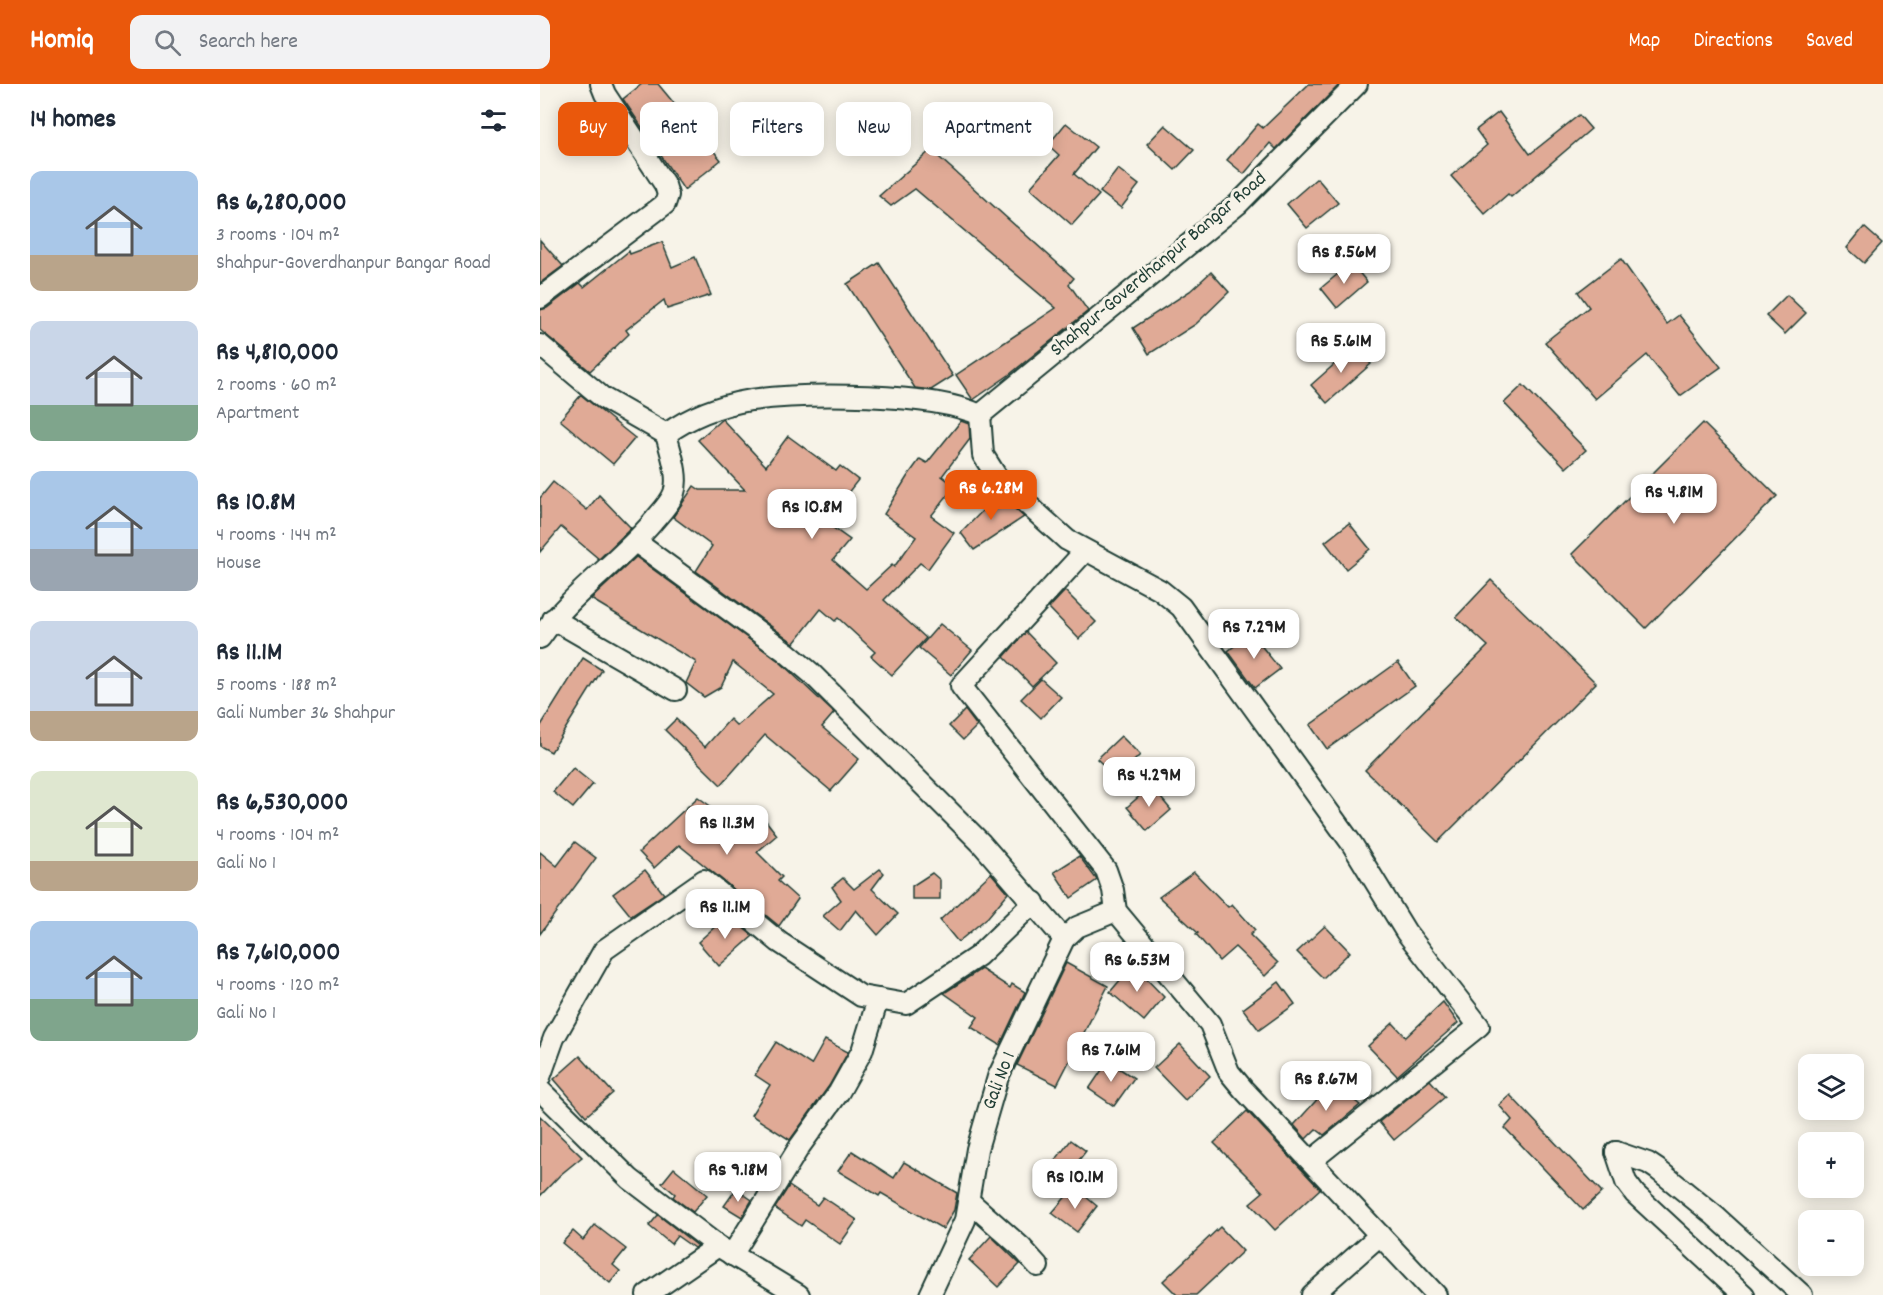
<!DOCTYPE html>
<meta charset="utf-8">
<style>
:root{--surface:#fff;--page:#f2f2f3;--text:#1f2937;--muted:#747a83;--accent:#ea580c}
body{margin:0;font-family:Dekko,sans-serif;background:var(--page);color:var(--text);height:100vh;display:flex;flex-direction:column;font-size:22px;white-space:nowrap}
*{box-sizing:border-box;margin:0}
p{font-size:20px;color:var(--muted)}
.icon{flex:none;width:33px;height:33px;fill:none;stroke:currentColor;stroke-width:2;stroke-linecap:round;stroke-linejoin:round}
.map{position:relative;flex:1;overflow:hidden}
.side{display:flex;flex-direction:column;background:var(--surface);width:540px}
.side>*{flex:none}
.top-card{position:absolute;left:18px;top:18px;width:570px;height:54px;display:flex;gap:12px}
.tools{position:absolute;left:1258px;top:970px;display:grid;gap:12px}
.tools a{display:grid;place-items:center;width:66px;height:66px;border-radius:12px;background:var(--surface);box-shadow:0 3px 15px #0003;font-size:30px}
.price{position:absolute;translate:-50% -51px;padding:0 14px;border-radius:12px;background:#fff;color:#222;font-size:20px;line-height:39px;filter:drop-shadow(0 2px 3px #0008)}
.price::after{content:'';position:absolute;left:50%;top:36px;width:18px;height:14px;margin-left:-9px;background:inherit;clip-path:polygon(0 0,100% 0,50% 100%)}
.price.on{background:var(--accent);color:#fff}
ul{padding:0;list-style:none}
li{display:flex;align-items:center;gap:18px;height:150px;padding:0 30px}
li span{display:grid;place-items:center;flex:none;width:168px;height:120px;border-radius:12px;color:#555}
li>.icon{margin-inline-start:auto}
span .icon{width:72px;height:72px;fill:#fffc;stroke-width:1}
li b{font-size:26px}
h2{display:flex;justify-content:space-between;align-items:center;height:72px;padding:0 30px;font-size:26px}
.pill{padding:0 21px;border-radius:12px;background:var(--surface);box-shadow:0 3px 15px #0003;font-size:21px;line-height:54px}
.pill.on{background:var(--accent);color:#fff}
header{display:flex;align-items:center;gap:36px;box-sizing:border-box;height:84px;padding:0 30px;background:var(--accent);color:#fff}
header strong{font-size:28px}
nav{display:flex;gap:33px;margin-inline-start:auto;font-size:21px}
.search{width:420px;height:54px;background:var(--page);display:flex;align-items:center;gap:15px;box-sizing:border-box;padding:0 21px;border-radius:12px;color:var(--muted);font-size:22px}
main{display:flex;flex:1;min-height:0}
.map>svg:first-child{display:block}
.building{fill:#e0aa96;stroke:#1f3d34;stroke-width:1.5}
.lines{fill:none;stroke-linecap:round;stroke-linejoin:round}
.street-casing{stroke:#1f3d34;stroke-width:24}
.street{stroke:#f7f3e8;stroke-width:20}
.labels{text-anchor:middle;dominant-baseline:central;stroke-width:6;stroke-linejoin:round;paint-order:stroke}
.street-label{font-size:20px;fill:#1f3d34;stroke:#f7f3e8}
</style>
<header>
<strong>Homiq</strong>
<div class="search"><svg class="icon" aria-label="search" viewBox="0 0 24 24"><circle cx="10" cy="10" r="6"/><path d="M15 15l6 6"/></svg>Search here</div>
<nav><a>Map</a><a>Directions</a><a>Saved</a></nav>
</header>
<main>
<section class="side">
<h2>14 homes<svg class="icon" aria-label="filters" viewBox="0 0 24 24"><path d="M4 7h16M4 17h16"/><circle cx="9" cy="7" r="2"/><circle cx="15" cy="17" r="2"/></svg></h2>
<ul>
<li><span style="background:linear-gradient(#a9c7e8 70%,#b9a48a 0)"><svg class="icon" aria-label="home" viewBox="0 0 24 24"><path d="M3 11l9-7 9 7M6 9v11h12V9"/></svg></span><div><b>Rs 6,280,000</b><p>3 rooms · 104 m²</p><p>Shahpur-Goverdhanpur Bangar Road</p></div></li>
<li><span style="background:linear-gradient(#c9d6e8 70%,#7fa58c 0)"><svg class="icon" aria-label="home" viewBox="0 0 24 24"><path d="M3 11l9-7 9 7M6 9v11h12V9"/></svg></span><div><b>Rs 4,810,000</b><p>2 rooms · 60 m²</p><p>Apartment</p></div></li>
<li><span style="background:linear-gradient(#a9c7e8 65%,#9aa5b1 0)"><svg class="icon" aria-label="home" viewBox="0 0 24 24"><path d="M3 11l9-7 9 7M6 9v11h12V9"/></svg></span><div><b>Rs 10.8M</b><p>4 rooms · 144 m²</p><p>House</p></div></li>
<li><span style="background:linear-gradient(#c9d6e8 75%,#b9a48a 0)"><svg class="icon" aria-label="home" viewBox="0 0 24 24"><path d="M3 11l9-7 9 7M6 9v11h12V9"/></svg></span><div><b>Rs 11.1M</b><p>5 rooms · 188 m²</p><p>Gali Number 36 Shahpur</p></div></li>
<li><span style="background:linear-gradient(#dfe7d0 75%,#b9a48a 0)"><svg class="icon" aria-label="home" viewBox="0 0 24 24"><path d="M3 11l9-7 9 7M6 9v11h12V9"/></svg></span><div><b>Rs 6,530,000</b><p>4 rooms · 104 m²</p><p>Gali No 1</p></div></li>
<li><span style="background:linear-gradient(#a9c7e8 65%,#7fa58c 0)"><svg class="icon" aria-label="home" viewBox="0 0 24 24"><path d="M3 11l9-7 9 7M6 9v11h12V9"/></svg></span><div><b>Rs 7,610,000</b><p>4 rooms · 120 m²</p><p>Gali No 1</p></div></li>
</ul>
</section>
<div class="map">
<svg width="1343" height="1211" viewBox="0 0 1343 1211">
<rect width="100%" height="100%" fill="#f7f3e8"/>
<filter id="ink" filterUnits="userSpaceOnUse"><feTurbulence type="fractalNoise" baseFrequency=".0167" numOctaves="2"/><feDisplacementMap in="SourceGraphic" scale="12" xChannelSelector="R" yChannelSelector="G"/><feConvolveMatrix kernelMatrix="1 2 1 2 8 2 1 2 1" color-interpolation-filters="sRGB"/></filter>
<g filter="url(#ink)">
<g class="building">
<path d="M 102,0 L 118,0 L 181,76 L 144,106 L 83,15 Z"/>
<path d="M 769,0 L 800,0 L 736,65 L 730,59 L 704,90 L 687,76 L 718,40 L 723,44 Z"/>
<path d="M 959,28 L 990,70 L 1039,31 L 1051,45 L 971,113 L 968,110 L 945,130 L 911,92 L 947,61 L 936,46 Z"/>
<path d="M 526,39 L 556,63 L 534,90 L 559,111 L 532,141 L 490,104 L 519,71 L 508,61 Z"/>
<path d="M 625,41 L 654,66 L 635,86 L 607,60 Z"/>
<path d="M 391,66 L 534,194 L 529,200 L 548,227 L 469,291 L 433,316 L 416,291 L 516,224 L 375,105 L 351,122 L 339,112 Z"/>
<path d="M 578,85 L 599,101 L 581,124 L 560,108 Z"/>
<path d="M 777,94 L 798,119 L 767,144 L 747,120 Z"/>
<path d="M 1324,143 L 1342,159 L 1324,179 L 1307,164 Z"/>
<path d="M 0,156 L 23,182 L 0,199 Z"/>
<path d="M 122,158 L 132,183 L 155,173 L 171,211 L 127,225 L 124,216 L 86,246 L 89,250 L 50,287 L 0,246 L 0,226 L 7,224 L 40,199 L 44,203 L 89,167 L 90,170 Z"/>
<path d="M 1081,175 L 1127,240 L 1139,231 L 1181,283 L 1140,312 L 1107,271 L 1055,315 L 1005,258 L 1049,223 L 1038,208 Z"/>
<path d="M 339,179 L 413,292 L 391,306 L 375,304 L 307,200 Z"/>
<path d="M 811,179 L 827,198 L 797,224 L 781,204 Z"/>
<path d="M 671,188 L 689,208 L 656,240 L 609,270 L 593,244 L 650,207 Z"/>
<path d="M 1247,211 L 1266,229 L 1245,250 L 1226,232 Z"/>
<path d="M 815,262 L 831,280 L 787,319 L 771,301 Z"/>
<path d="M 983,301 L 1046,366 L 1026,384 L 964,319 Z"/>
<path d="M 41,311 L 95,354 L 73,380 L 20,336 Z"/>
<path d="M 182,335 L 226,382 L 248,352 L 296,387 L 300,382 L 318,396 L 285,438 L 310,456 L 293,476 L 326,505 L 352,481 L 354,483 L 376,453 L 344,430 L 367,393 L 380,375 L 387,379 L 421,337 L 429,340 L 430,355 L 402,392 L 415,402 L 391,432 L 414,449 L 388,485 L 380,479 L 344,516 L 386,554 L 352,591 L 331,572 L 335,568 L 298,534 L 295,537 L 281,525 L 254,559 L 156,487 L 172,462 L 133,433 L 154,402 L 160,406 L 205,406 L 158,356 Z"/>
<path d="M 1163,339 L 1237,412 L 1106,544 L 1032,470 Z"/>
<path d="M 13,398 L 47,426 L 59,411 L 91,444 L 59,475 L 21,443 L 0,468 L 0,414 Z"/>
<path d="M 456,408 L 484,433 L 434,466 L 421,449 L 445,424 L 443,421 Z"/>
<path d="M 809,439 L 830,465 L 806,485 L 785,458 Z"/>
<path d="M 96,473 L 239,577 L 294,629 L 282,643 L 319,675 L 291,707 L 225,651 L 181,701 L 125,646 L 136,635 L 165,663 L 190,635 L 197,642 L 233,610 L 193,578 L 181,603 L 164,613 L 146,599 L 156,578 L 51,515 Z"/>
<path d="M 951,496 L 1056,599 L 898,758 L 825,686 L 948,562 L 916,533 Z"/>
<path d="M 525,507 L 556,538 L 539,555 L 509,524 Z"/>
<path d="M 400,540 L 432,566 L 411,591 L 379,564 Z"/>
<path d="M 486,548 L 516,579 L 492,602 L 464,573 Z"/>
<path d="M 711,549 L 740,585 L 715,604 L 688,567 Z"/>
<path d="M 43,574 L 62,586 L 11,668 L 0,662 L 0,643 Z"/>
<path d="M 858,578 L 875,602 L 787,665 L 770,641 Z"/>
<path d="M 501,595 L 521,613 L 501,634 L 481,615 Z"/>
<path d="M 425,626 L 437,642 L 423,656 L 409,642 Z"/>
<path d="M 581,652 L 600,671 L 577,694 L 557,675 Z"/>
<path d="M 33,684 L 53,700 L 33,724 L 13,708 Z"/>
<path d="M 611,702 L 631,726 L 607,747 L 587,723 Z"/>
<path d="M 158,713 L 209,750 L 223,733 L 237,751 L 217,768 L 242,793 L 238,797 L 258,815 L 239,842 L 139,761 L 114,784 L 99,768 Z"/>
<path d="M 35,758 L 56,774 L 0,850 L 0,768 L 17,782 Z"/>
<path d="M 539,772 L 557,796 L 531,814 L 514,788 Z"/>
<path d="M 340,785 L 344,789 L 332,805 L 358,830 L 338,851 L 316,826 L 300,847 L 283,832 L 301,816 L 292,803 L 303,794 L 314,805 Z"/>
<path d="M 105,786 L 124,810 L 91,832 L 73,810 Z"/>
<path d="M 654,788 L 688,823 L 692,820 L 715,846 L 710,851 L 738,879 L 725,892 L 695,863 L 679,877 L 656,850 L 658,849 L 619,813 Z"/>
<path d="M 392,789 L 400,796 L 400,815 L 372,815 L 372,802 Z"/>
<path d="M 451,789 L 468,809 L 448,833 L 418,858 L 400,836 Z"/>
<path d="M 188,831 L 213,852 L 179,882 L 158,858 Z"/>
<path d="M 785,842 L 810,868 L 783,894 L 757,868 Z"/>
<path d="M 526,879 L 568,902 L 517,1001 L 477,981 Z"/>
<path d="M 593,881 L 624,913 L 604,937 L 570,908 Z"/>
<path d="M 441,885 L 470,904 L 472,900 L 485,908 L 460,961 L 431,943 L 438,933 L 404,909 Z"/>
<path d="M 739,898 L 755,920 L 719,946 L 703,925 Z"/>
<path d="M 903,918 L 918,939 L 857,992 L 828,962 L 853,939 L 866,953 Z"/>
<path d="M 285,956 L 308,968 L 289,1002 L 250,1056 L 211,1031 L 230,1001 L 215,991 L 236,958 L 271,981 Z"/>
<path d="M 640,960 L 670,992 L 645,1016 L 614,984 Z"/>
<path d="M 40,972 L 73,1009 L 46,1032 L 14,995 Z"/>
<path d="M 568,977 L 594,994 L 574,1022 L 549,1005 Z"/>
<path d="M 890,996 L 905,1013 L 854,1056 L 839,1038 Z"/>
<path d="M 792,999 L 820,1021 L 784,1051 L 776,1045 L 766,1055 L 754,1041 Z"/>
<path d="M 970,1011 L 1062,1108 L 1043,1126 L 965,1044 L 972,1036 L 959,1021 Z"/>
<path d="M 707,1027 L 780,1105 L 735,1146 L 710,1119 L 723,1108 L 674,1059 Z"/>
<path d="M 0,1032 L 42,1073 L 20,1091 L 0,1112 Z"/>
<path d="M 531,1056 L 546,1067 L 525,1094 L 510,1083 Z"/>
<path d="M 312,1067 L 354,1094 L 364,1078 L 417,1109 L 414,1126 L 403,1145 L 341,1109 L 339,1112 L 298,1087 Z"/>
<path d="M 134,1084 L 167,1111 L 153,1128 L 133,1113 L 135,1110 L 122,1099 Z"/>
<path d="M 249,1102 L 277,1121 L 283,1113 L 317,1136 L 300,1160 L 265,1136 L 261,1142 L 235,1124 Z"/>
<path d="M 534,1103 L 557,1122 L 537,1148 L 512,1129 Z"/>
<path d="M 196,1105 L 212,1116 L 202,1133 L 184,1122 Z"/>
<path d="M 118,1131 L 158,1162 L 154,1164 L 137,1152 L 131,1160 L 109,1142 Z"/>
<path d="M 55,1141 L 86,1165 L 73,1181 L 80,1187 L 70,1199 L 22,1159 L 33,1147 L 43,1156 Z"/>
<path d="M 680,1143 L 703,1167 L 656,1211 L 637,1211 L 623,1197 Z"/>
<path d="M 451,1152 L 480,1180 L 458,1203 L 429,1176 Z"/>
</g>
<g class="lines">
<g class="street-casing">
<g id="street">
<path d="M 0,214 L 125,120 L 128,111 L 125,101 L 65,10 L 61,0"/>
<path d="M 0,261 L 63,314 L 126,350"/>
<path d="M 440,331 L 443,371 L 457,393 L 527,456 L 620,506 L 641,523 L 812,760 L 866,848 L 939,942 L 771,1077"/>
<path d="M 440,331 L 698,120 L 817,0"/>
<path d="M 96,458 L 246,568 L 271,589 L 441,759 L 524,855"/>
<path d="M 545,467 L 421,602 L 566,786 L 573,806 L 576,827 L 670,940 L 689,988 L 703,1005 L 896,1211"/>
<path d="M 13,535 L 136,606"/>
<path d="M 0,554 C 31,509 77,480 112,439 C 119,430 130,420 134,409 C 140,392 130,367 126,350 C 151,332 181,321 211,316 C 265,309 392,308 440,331"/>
<path d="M 0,993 L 14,954 L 64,866 L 164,796 L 239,858 L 321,912 L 366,920 L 438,872 L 494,818"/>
<path d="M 0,1006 L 90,1095 L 178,1162 L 259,1211"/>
<path d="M 1076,1068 L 1108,1079 L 1117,1085 L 1175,1132 L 1262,1211"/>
<path d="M 1076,1068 L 1086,1098 L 1095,1110 L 1204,1211"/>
<path d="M 429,1117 L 481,1163 L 498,1182"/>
<path d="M 192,1171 L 260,1062 L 299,1008 L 322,967 L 338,915"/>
<path d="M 107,1211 L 178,1162"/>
<path d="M 390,1211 L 425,1136 L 437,1065 L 458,993 L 524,855 L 537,843 L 576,827"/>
<path d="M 772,1211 L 840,1151"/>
</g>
</g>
<use href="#street" class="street"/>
</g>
</g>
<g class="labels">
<g class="street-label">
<text transform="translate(619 181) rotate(-40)">Shahpur-Goverdhanpur Bangar Road</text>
<text transform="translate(460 997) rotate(-69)">Gali No 1</text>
</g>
</g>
</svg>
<div class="tools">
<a><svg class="icon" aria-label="layers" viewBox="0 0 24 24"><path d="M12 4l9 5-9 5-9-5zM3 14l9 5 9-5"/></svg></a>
<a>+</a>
<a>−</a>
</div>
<b class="price" style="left:804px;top:201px">Rs 8.56M</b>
<b class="price" style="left:801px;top:290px">Rs 5.61M</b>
<b class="price on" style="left:451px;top:437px">Rs 6.28M</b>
<b class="price" style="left:1134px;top:441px">Rs 4.81M</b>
<b class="price" style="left:272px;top:456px">Rs 10.8M</b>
<b class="price" style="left:714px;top:576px">Rs 7.29M</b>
<b class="price" style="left:609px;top:724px">Rs 4.29M</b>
<b class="price" style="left:187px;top:772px">Rs 11.3M</b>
<b class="price" style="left:185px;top:856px">Rs 11.1M</b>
<b class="price" style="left:597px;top:909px">Rs 6.53M</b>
<b class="price" style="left:571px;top:999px">Rs 7.61M</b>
<b class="price" style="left:786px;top:1028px">Rs 8.67M</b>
<b class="price" style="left:198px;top:1119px">Rs 9.18M</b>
<b class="price" style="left:535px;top:1126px">Rs 10.1M</b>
<div class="top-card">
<a class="pill on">Buy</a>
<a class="pill">Rent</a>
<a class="pill">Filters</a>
<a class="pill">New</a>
<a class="pill">Apartment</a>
</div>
</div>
</main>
